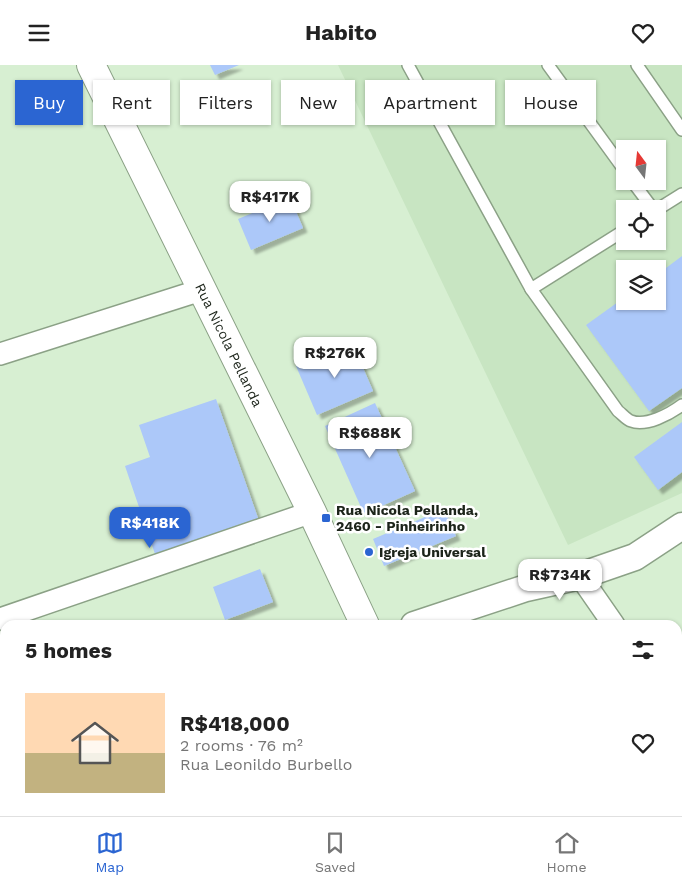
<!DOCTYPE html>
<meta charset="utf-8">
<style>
:root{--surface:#fff;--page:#f2f2f2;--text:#222;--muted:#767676;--line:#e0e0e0;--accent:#2b65d2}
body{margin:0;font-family:"Work Sans",sans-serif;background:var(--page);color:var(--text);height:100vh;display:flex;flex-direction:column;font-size:19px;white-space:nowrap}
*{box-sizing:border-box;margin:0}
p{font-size:16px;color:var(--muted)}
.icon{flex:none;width:28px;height:28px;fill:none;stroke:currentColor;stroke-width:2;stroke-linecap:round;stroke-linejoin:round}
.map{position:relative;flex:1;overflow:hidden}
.drawer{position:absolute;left:0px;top:555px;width:682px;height:196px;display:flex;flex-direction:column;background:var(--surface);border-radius:15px 15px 0 0;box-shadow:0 1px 4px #0004}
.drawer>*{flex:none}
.hud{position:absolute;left:15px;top:15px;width:652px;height:45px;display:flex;gap:10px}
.needle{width:32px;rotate:345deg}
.controls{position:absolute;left:616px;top:75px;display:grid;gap:10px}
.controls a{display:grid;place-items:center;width:50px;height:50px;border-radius:0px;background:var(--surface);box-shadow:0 1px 4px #0004;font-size:25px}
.price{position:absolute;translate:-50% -42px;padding:0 11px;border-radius:10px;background:#fff;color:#222;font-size:16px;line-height:32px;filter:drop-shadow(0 1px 2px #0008)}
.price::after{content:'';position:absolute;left:50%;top:30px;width:15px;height:11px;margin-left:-8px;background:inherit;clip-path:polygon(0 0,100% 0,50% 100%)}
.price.current{background:var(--accent);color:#fff}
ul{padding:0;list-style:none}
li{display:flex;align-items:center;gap:15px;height:125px;padding:0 25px}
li+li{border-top:1px solid var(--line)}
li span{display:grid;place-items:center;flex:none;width:140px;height:100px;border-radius:0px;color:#555}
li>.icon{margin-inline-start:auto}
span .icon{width:60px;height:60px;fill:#fffc;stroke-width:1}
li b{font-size:21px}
h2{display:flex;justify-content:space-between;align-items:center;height:60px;padding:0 25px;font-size:21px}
.pill{padding:0 18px;border-radius:0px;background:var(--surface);box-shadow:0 1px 4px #0004;font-size:18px;line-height:45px}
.pill.current{background:var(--accent);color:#fff}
header{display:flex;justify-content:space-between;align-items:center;height:65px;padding:0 25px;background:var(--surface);font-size:22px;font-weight:700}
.tabs{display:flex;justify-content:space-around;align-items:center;height:70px;border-top:1px solid var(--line);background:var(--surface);font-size:14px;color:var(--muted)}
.tabs a{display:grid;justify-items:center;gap:2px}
.tabs .current{color:var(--accent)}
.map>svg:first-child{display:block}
.built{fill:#c8e5c2;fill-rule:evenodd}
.building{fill:#acc8f9;filter:url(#shadow)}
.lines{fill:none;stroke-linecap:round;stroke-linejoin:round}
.service-casing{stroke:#8ba186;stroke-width:14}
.minor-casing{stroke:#8ba186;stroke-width:24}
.tertiary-casing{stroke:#8ba186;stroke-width:29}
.secondary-casing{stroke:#8ba186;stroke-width:30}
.service{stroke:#fff;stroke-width:11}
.minor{stroke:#fff;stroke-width:21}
.tertiary{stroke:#fff;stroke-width:26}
.secondary{stroke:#fff;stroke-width:28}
.poi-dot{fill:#2b65d2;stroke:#fff;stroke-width:2}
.labels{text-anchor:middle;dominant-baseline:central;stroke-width:5;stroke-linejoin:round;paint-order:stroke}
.street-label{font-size:14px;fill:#1c241a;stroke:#fff}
.poi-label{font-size:14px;font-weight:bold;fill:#1c241a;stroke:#fff;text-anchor:start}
</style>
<header><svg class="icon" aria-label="menu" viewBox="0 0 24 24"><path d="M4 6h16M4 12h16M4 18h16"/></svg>Habito<svg class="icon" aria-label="heart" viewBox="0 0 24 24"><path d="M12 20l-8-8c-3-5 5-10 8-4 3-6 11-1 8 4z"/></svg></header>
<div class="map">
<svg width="682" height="751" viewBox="0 0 682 751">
<defs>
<filter id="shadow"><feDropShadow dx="4.5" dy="4.5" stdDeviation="1" flood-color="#0004"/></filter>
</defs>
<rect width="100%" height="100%" fill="#d7efd2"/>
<g class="built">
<path d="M 338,0 L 682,0 L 682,428 L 568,480 ZM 625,84 L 658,84 L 658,116 L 625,116 ZM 625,144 L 658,144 L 658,176 L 625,176 ZM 625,204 L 658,204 L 658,236 L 625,236 Z"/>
<path d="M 5,572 L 5,674 L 0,675 L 0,573 Z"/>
</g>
<g class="building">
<path d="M 210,0 L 239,0 L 215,10 Z"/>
<path d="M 290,132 L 303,163 L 251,185 L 238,154 Z"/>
<path d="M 682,191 L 682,323 L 649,346 L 586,260 L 625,232 L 625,236 L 658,236 L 658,209 Z"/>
<path d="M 352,277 L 373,326 L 317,350 L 296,301 Z"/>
<path d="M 216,334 L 258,453 L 155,489 L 125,401 L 150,392 L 139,360 Z"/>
<path d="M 375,338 L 415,426 L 364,449 L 325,361 Z"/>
<path d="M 682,357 L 682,407 L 658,425 L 634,392 Z"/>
<path d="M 444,444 L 456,471 L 384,501 L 373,474 Z"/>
<path d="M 260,504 L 273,537 L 225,555 L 213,522 Z"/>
</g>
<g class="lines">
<g class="service-casing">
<g id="service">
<path d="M 408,0 L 531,224 L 618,346 C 622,349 627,355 631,356 C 646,362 670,349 682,340"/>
<path d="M 548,0 L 625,106"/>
<path d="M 637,0 L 682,65"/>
<path d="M 632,116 L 653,144"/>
<path d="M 658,144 L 682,129"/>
<path d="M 531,224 L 625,165"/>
</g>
</g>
<g class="minor-casing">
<g id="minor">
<path d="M 0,289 L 201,225"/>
<path d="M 580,511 L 614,560"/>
<path d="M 0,554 L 312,447"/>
<path d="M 678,651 L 682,657"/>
<path d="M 0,696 L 5,694"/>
</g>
</g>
<g class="tertiary-casing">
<path id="tertiary" d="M 414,560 L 526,523 L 580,511 L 635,492 L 682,461"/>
</g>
<g class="secondary-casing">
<g id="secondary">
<path d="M 91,0 L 312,447 L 365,560"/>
<path d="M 444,746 L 446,751"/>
</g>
</g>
<use href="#service" class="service"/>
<use href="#minor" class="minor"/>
<use href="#tertiary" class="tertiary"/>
<use href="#secondary" class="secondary"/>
</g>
<g class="poi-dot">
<rect x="321" y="448" width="10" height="10" rx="2.5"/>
<circle cx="369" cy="487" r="5"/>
</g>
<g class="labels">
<g class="street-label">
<text transform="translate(229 280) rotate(64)">Rua Nicola Pellanda</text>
</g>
<g class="poi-label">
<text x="336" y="445">Rua Nicola Pellanda,<tspan x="336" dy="16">2460 - Pinheirinho</tspan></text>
<text x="379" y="487">Igreja Universal</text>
</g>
</g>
</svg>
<div class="controls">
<a><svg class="needle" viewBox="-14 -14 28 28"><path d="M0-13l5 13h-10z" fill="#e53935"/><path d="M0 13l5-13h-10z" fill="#767676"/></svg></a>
<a><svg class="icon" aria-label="locate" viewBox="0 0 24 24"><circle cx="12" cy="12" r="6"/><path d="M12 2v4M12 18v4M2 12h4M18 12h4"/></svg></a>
<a><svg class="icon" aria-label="layers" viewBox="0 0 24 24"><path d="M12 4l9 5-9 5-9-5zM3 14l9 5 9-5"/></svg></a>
</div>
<b class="price" style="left:270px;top:158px">R$417K</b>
<b class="price" style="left:335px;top:314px">R$276K</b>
<b class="price" style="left:370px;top:394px">R$688K</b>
<b class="price current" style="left:150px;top:484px">R$418K</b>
<b class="price" style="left:560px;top:536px">R$734K</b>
<div class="hud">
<a class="pill current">Buy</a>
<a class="pill">Rent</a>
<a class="pill">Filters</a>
<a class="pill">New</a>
<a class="pill">Apartment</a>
<a class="pill">House</a>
</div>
<section class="drawer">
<h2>5 homes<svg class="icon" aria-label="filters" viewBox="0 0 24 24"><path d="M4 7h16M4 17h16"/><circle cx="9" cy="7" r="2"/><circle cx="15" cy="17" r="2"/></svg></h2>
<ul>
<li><span style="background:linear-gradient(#ffd9b3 60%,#c2b280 0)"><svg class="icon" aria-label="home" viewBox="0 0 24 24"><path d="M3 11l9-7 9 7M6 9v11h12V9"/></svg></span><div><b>R$418,000</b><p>2 rooms · 76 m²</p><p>Rua Leonildo Burbello</p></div><svg class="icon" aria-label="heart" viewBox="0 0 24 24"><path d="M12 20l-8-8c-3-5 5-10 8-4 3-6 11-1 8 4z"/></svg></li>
</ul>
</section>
</div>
<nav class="tabs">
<a class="current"><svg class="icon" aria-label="map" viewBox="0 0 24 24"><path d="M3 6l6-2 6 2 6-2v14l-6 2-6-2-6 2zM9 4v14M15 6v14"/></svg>Map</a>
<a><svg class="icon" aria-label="saved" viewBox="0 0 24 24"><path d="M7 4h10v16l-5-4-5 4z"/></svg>Saved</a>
<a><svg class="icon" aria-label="home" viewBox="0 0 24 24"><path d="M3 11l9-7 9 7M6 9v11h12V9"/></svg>Home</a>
</nav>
